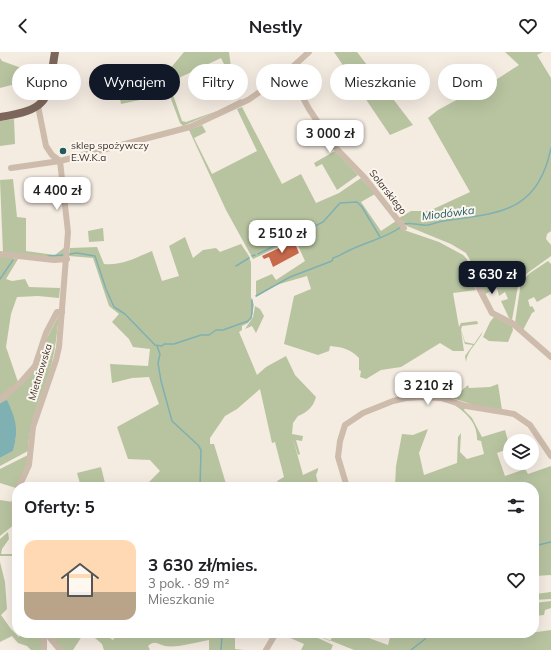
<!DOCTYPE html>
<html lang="pl">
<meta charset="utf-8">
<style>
:root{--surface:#fff;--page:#f6f6f6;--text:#202124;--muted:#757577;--accent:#111827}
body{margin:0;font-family:Mulish,sans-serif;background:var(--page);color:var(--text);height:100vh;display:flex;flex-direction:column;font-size:15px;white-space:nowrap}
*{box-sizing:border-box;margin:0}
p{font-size:13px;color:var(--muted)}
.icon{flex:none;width:22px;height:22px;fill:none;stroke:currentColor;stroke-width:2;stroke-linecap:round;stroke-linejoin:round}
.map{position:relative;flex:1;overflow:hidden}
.side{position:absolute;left:12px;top:430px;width:527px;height:156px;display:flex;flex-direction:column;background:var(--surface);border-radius:16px;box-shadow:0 4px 16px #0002}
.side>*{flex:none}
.hud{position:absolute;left:12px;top:12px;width:527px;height:36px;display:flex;gap:8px}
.buttons{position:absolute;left:503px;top:382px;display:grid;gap:8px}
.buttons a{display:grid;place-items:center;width:36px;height:36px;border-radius:50%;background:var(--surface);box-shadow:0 4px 16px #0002;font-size:20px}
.price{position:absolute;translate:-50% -34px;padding:0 9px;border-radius:8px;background:#fff;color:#222;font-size:13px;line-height:26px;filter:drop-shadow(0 1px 2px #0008)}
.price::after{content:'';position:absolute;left:50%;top:24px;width:12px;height:9px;margin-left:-6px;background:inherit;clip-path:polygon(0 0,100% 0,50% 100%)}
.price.current{background:var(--accent);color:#fff}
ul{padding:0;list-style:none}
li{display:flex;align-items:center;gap:12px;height:100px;padding:0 12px}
li span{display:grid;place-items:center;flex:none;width:112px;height:80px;border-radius:12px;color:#555}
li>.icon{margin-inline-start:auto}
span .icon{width:48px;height:48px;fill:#fffc;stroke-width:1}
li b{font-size:17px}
h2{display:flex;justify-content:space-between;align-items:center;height:48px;padding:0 12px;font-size:17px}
.chip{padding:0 14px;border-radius:18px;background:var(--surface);box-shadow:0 4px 16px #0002;font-size:14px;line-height:36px}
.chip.current{background:var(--accent);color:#fff}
header{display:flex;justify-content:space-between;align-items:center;height:52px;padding:0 12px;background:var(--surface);font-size:18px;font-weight:700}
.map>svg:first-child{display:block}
.green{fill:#b8c4a0}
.water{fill:#7fb0b2}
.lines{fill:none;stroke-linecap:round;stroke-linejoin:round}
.stream{stroke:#7fb0b2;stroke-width:1.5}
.building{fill:#c8694b}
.minor{stroke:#cdbbac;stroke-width:6}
.major{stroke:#7d675c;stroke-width:8}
.poi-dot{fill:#1f5a5e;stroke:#fbf5ee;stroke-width:1.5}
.labels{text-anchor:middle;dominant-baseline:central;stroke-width:4;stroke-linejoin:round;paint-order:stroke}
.poi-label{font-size:10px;fill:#3b302b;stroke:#fbf5ee;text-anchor:start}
.street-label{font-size:10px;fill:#3b302b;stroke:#fbf5ee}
.water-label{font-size:11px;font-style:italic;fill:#1f5a5e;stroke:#fbf5ee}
</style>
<header><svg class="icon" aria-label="back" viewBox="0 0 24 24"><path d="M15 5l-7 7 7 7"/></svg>Nestly<svg class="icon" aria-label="heart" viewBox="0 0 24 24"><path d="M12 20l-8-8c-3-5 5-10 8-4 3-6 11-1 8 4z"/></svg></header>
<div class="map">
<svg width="551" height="598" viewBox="0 0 551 598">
<rect width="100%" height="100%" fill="#f4ebe1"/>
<g class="green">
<path d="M 184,0 L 229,0 L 231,15 L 227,18 L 221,6 L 166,32 L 164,27 L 164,24 Z"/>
<path d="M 334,0 L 357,0 L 413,73 L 390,83 Z"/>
<path d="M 505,0 L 543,0 L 537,3 L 551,26 L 551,179 L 547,182 L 546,187 L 551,193 L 551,204 L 522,225 L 518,234 L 512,268 L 509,266 L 501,249 L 508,247 L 505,240 L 499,244 L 497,236 L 485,242 L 474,224 L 474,215 L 466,201 L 451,192 L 407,174 L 399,166 L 411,159 L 429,159 L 470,140 L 428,66 L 438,58 L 471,40 L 477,40 L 519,13 Z"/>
<path d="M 0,6 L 2,9 L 24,17 L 49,19 L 44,34 L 27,29 L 0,36 Z"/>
<path d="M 156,23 L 163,43 L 121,52 L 117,30 Z"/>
<path d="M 175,32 L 176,34 L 171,37 L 182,69 L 186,70 L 217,59 L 241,47 L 241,49 L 183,74 L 180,71 L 168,39 L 170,35 Z"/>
<path d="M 242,55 L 282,132 L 301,122 L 316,151 L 339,141 L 361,126 L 375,142 L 361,150 L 381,179 L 396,169 L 404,178 L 439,190 L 463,203 L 467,207 L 469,214 L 469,225 L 476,238 L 453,241 L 459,275 L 461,271 L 477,269 L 478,272 L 462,274 L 461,278 L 465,290 L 474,292 L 483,279 C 479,290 467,298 466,310 L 465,304 L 473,293 L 465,292 L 461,279 L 464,299 L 453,299 L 440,291 L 401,315 L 381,318 L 366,327 L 360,325 L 361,319 L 359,318 L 359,306 C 351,297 341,295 330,294 L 329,299 L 318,303 L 284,292 L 294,244 L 311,237 L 307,224 L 276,233 L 256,245 L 256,229 L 272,222 L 276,228 L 305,209 L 295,187 L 253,207 L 226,158 L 189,78 L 202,73 L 206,80 L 194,86 L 212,122 L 257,99 L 237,57 Z"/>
<path d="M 14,67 L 15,92 L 0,94 L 0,69 Z"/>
<path d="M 335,99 L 358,123 L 337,138 L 322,112 L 316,115 L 314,111 Z"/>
<path d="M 13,127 L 17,165 L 26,166 L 26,199 L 55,203 L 64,196 L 65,206 L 3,201 L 0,128 Z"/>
<path d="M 103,176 L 104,189 L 89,190 L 88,179 Z"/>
<path d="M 185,185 L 193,206 L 203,198 L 216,196 L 220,200 L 241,192 L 249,204 L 251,211 L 251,245 L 254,253 L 251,266 L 248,271 L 242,274 L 242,278 L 239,280 L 257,323 L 266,315 L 286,304 L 295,323 L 316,345 C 313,355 308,360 298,364 L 293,371 L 292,382 L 303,384 L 302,389 L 296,388 L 300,402 L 298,403 L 293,387 L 303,423 L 318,416 L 318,418 L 316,423 L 319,435 L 281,435 L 277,429 L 284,425 L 275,390 L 272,391 L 260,337 L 237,357 L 225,364 L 210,386 L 210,392 L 214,392 L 227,435 L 144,435 L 160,419 L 150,408 L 128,407 L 117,375 L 159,352 L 149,325 L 132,326 L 112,331 L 110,312 L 148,314 L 150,297 L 133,295 L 129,287 L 112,270 L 119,262 L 109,254 L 93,206 L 69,204 L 70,196 L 97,195 L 104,212 C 122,214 137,205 152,199 L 162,229 L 179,224 L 169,194 Z"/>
<path d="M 0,204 L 18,207 L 6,227 L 12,229 L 25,227 L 29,235 L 60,236 L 59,246 L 38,244 L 17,245 L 11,262 L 6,295 L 18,330 L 0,345 Z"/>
<path d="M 548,209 L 551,212 L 551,242 L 537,250 L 534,245 L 528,248 L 530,255 L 532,254 L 535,259 L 532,261 L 523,278 L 515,271 L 521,230 L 530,221 Z"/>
<path d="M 255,254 L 260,257 L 264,264 L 256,281 L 252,274 L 245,277 L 253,265 Z"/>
<path d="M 59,263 C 57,279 56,294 52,310 C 44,341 29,366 28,399 L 0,414 L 0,406 L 13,399 C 19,380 15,366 7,349 L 0,351 L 0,349 L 23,332 Z"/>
<path d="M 494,265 L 512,274 L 513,278 L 508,290 L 489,289 L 483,285 L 490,270 Z"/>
<path d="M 498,332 L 502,358 L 477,354 L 452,346 L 453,344 L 461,339 L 468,333 L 469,336 L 490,335 Z"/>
<path d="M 454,353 L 465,356 L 464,358 L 472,366 L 482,385 L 505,378 L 510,396 L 497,401 L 505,424 L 525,417 L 528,422 L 551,414 L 551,523 L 535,524 L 536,542 L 551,540 L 551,547 L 534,548 L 534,435 L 395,435 L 396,414 L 402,382 L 413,383 L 428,377 L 419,401 L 424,423 L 457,411 L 458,385 L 461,381 L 460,400 L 467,407 L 484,402 L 481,389 L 477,388 C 478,372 466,360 454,353 Z"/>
<path d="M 28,403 L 29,409 L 16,436 L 0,431 L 0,417 Z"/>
<path d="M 101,415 L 106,435 L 81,435 L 77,421 Z"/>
<path d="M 0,448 L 13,450 L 17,468 L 15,472 L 0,484 Z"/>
<path d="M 8,480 L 9,487 L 2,497 L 1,502 L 17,502 L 17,504 L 0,504 L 0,510 L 5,530 L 7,557 L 1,563 L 11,577 L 19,585 L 21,581 L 43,581 L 44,598 L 31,598 L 27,594 L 18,591 L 12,584 L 0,590 L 0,487 Z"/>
<path d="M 551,549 L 551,556 L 545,558 L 544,563 L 534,564 L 534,551 Z"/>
<path d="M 551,578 L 551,598 L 354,598 L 312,581 L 330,589 L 335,581 L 355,581 L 388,593 L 391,581 L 530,581 Z"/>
<path d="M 48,581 L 84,581 L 73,598 L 62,598 Z"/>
<path d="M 89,581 L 102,581 L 113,588 L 117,581 L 235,581 L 235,597 L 243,598 L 209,598 L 209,588 C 198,590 177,596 165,594 C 158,592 154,588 148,594 L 150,598 L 104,598 L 102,592 Z"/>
<path d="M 289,581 L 307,581 L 333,593 L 331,598 L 301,598 L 304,592 L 288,585 Z"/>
</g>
<path class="water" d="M 7,348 C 16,367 19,378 13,399 L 0,406 L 0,351 Z"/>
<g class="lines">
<g class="stream">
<path d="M 404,172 C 412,170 420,174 428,173 C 433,172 438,170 443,169 C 499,161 538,161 551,96"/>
<path d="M 69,202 L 77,201 L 95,204 L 106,237 L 114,255 L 125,262 L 155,293 L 162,294 L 164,292 L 174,292 L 201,283 L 209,283 L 216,278 L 223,278 L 248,269 L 251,266 L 252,261 L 252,248"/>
<path d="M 258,202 L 323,170 L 340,151 L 357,150 L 362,155 L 380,185"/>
<path d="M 48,204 L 64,203"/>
<path d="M 252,204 L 255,203"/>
<path d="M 236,214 L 249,206"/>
<path d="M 0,227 L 13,208"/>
<path d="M 256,244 L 290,225 L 332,209 L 333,206 C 340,204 343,201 350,198 C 366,190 386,186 401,175"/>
<path d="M 157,294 L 160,302 L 158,311 L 161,329 L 172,369 L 198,393 L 201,398 L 200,435"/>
<path d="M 534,494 L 551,490"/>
<path d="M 221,598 L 222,581"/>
<path d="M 411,598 L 425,587 L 426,581"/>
</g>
</g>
<path class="building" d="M 294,189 L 299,201 L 273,215 L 269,205 L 264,207 L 262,204 Z"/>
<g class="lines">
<g class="minor">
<path d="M 288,18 L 309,57 L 333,93 L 365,126 L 404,176"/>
<path d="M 11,116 L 60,109 L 190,75 L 248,48 L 279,27 L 309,0"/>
<path d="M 0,202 L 54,208 L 67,207"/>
<path d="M 478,234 L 492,261 L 512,271 L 551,305"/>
<path d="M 0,348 L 21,330 L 35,314 L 46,281 L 57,260 L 62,260"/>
<path d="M 19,435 L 29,413 L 33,375 L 56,308 L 59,295 L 68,180 L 60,109 L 52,103 L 46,94 L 38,54"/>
<path d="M 347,435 L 338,405 L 340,389 L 345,373 L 363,361 L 393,349 L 406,346 L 422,345 L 441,346 L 466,354 L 514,362 L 530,373 L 551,404"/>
<path d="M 17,440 L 13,456 L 17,466"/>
<path d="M 46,581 L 60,598"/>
<path d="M 44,598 L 44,581"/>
<path d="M 266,598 L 276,581"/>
</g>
<path class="major" d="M 0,65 C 52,57 47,47 55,0"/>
</g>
<circle class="poi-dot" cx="63" cy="99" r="4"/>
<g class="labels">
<g class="poi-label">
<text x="71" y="93">sklep spożywczy<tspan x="71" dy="12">E.W.K.a</tspan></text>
</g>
<g class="street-label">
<text transform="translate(388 140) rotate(52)">Solarskiego</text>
<text transform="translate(40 320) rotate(-73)">Mietniowska</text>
</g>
<g class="water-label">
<text transform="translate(448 161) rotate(-7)">Miodówka</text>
</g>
</g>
</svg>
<div class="buttons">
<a><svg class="icon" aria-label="layers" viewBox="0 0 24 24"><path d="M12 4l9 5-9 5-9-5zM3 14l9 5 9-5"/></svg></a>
</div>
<b class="price" style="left:330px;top:102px">3 000 zł</b>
<b class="price" style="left:57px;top:159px">4 400 zł</b>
<b class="price" style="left:282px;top:202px">2 510 zł</b>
<b class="price current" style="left:492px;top:243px">3 630 zł</b>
<b class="price" style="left:428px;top:354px">3 210 zł</b>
<div class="hud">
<a class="chip">Kupno</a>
<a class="chip current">Wynajem</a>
<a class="chip">Filtry</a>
<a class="chip">Nowe</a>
<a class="chip">Mieszkanie</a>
<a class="chip">Dom</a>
</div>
<section class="side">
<h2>Oferty: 5<svg class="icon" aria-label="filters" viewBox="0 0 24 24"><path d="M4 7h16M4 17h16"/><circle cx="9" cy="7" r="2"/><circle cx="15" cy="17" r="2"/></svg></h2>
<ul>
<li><span style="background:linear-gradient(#ffd9b3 65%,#b9a48a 0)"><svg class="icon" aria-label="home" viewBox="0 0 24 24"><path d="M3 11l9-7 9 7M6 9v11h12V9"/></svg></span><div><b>3 630 zł/mies.</b><p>3 pok. · 89 m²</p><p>Mieszkanie</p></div><svg class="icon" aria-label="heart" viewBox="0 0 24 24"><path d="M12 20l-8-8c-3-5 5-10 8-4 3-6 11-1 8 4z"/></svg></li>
</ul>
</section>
</div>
